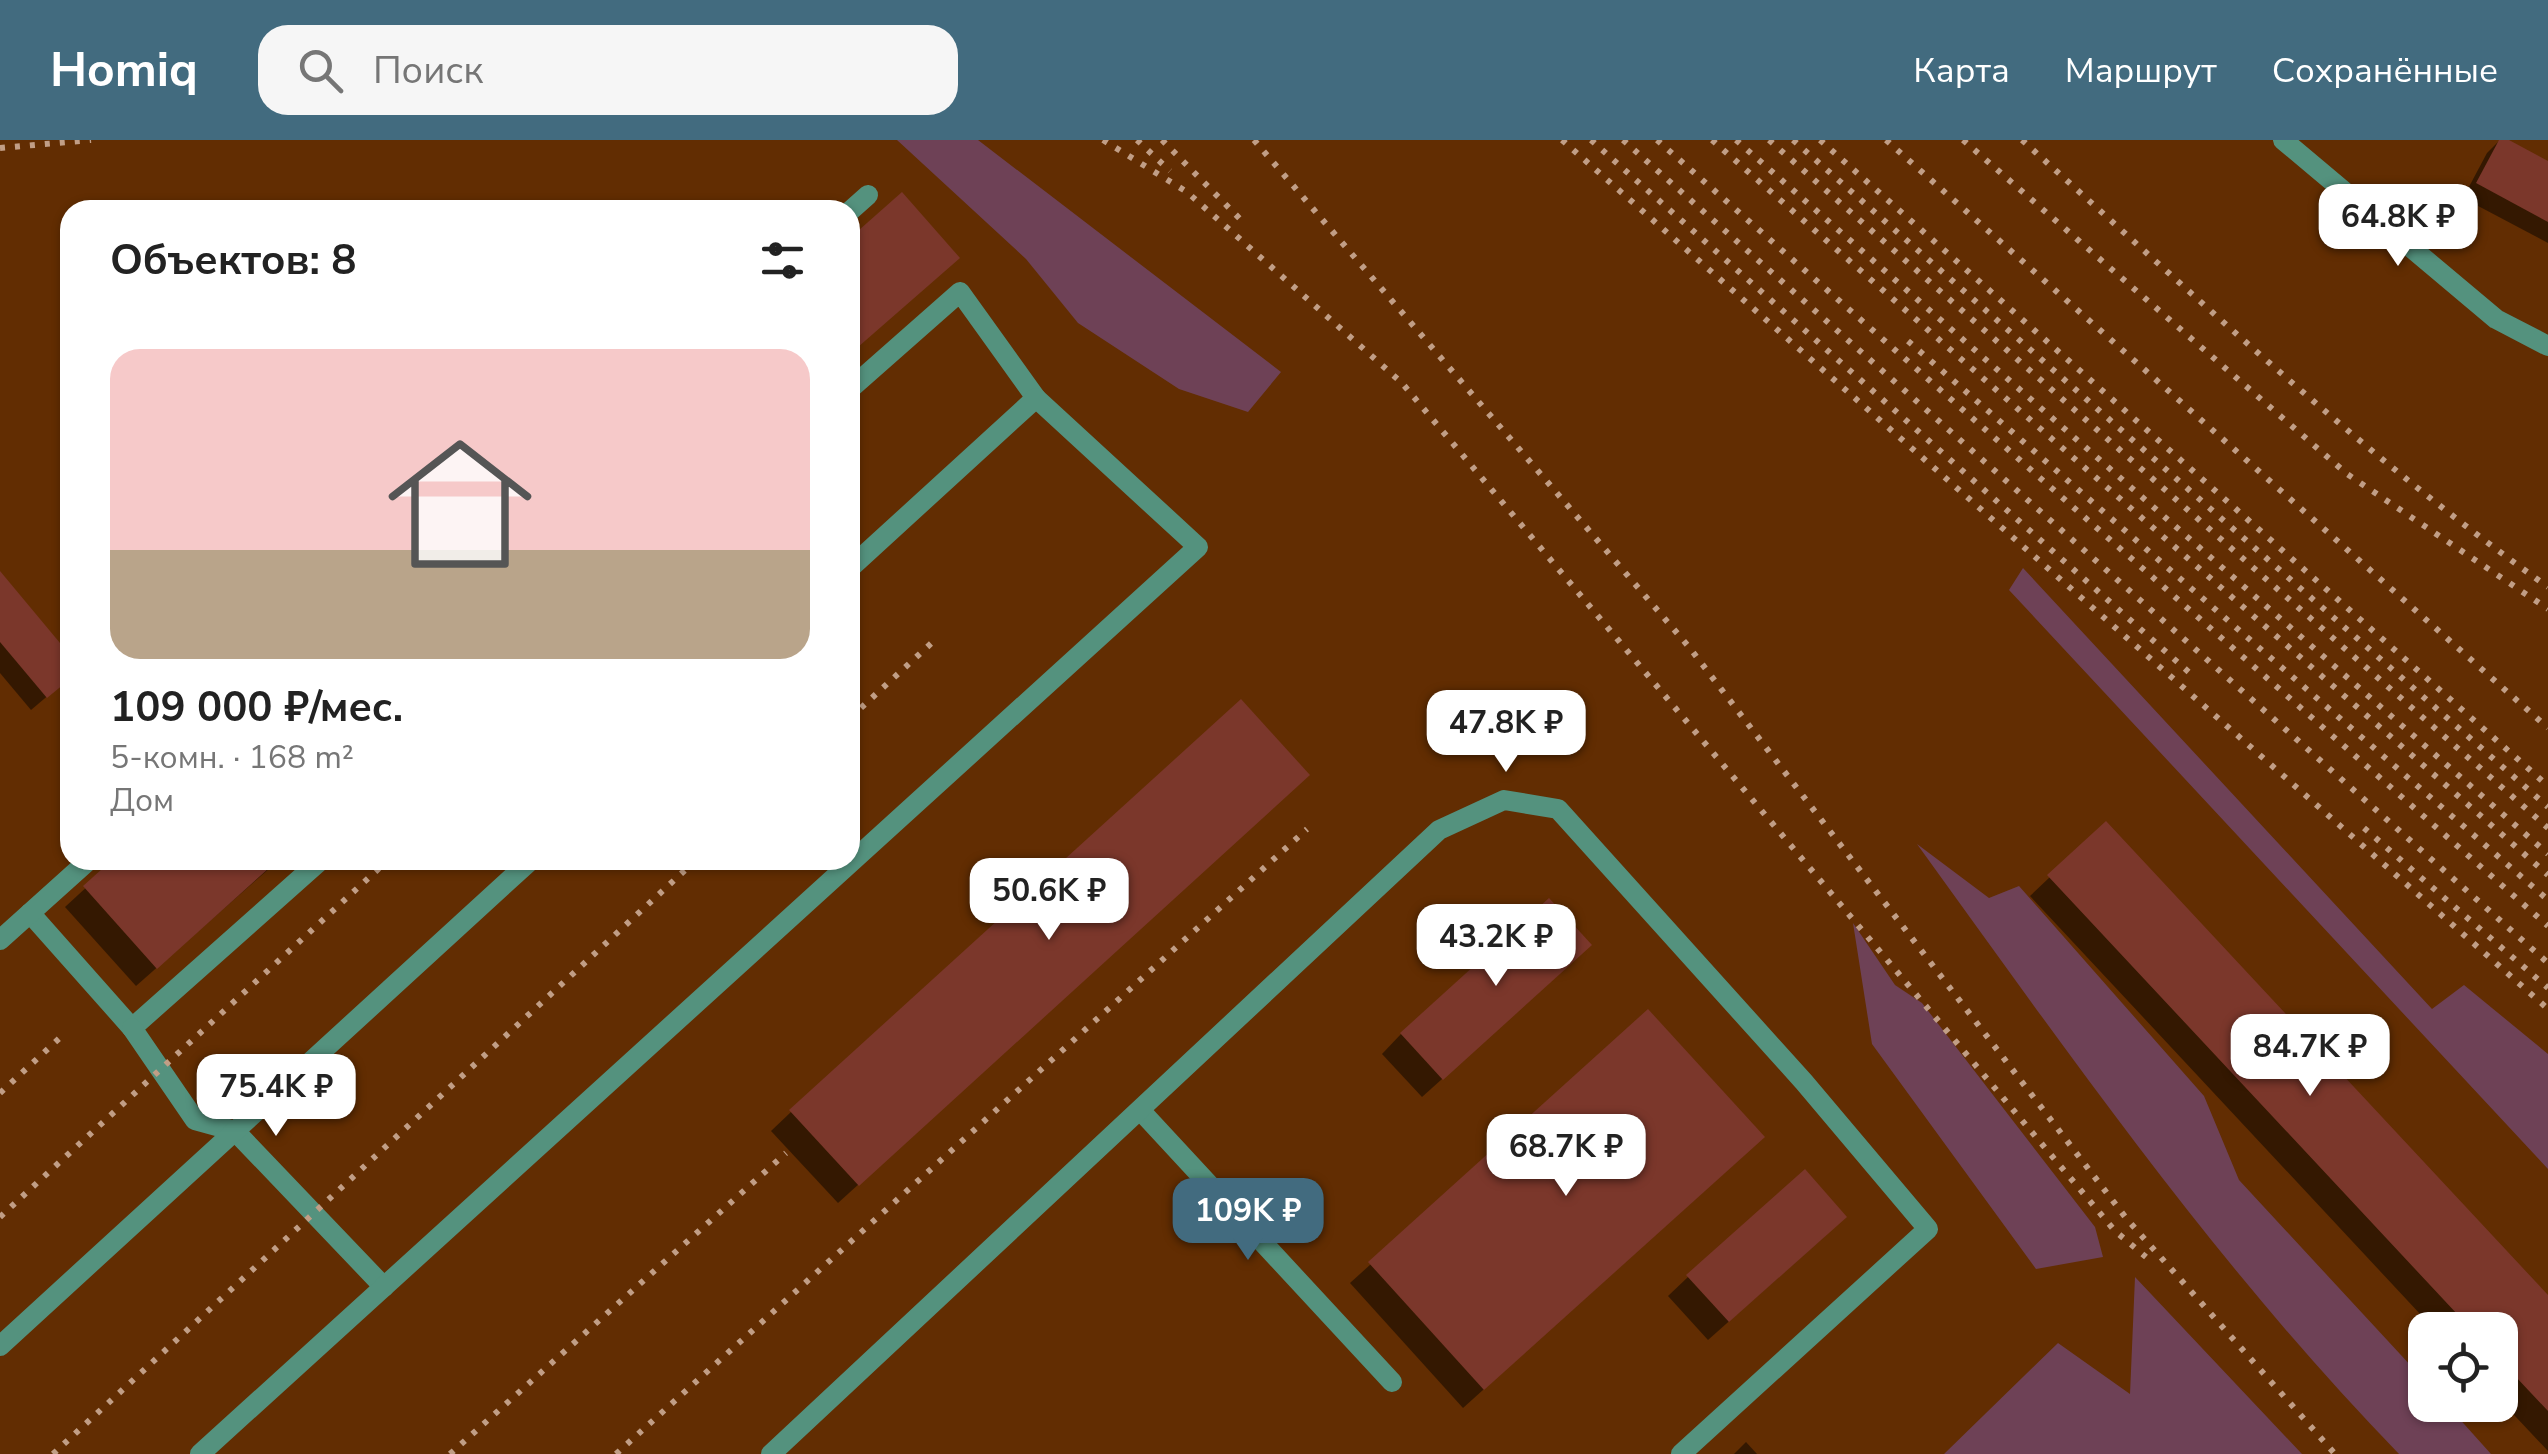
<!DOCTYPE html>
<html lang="ru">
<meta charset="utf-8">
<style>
:root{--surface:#fff;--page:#f6f6f6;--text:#222;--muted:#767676;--accent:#426b7f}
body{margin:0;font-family:"Nunito Sans",sans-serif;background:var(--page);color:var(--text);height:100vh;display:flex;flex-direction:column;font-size:38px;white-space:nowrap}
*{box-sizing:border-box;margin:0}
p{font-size:32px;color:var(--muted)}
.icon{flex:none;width:55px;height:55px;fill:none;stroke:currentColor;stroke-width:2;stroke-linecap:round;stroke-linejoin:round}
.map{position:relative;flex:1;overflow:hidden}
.drawer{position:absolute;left:60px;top:60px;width:800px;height:670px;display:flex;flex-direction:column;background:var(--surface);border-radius:30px;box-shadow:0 2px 8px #0004}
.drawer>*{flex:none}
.controls{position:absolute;left:2408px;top:1172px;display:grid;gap:20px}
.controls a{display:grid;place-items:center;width:110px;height:110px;border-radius:20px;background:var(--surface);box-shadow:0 2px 8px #0004;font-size:50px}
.price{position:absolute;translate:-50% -85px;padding:0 22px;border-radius:20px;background:#fff;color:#222;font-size:32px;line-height:65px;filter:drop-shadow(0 2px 5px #0008)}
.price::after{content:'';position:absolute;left:50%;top:60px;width:30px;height:22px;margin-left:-15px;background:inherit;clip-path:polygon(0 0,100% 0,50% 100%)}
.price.active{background:var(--accent);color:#fff}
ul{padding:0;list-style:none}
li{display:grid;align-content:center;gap:20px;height:530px;padding:0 50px}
li span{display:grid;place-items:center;height:310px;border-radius:30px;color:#555}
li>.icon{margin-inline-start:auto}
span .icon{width:180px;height:180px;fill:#fffc;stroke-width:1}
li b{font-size:42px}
h2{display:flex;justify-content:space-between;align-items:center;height:120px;padding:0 50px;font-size:42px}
header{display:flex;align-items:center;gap:60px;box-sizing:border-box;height:140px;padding:0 50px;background:var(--accent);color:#fff}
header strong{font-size:48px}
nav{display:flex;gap:55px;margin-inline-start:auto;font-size:35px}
.search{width:700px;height:90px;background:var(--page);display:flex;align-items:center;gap:25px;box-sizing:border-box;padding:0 35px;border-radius:30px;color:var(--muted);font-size:38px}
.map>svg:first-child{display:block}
.built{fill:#622d02;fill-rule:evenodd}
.green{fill:#6e4156}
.shadow{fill:#0007}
.building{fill:#7b372b}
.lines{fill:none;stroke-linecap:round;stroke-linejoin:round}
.street{stroke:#54927e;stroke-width:20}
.rail{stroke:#c19e86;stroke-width:6;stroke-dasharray:5 10;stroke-linecap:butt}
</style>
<header>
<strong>Homiq</strong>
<div class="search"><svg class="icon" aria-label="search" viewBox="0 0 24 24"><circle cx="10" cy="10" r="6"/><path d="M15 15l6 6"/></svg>Поиск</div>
<nav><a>Карта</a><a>Маршрут</a><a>Сохранённые</a></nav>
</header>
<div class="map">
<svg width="2548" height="1314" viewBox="0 0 2548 1314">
<rect width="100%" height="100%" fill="#562704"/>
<path class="built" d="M 0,0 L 2548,0 L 2548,1314 L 0,1314 ZM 70,70 L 850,70 L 850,720 L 70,720 ZM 2425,1190 L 2500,1190 L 2500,1265 L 2425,1265 Z"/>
<g class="green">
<path d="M 897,0 L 978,0 L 1281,232 L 1248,272 L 1179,249 L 1078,183 L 1026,119 Z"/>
<path d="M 2023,428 L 2432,869 L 2464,845 L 2548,914 L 2548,1029 L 2009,450 Z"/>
<path d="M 1917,704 L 1989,758 L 2019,746 L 2204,956 L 2239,1040 L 2425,1241 L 2425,1265 L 2447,1265 L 2491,1314 L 2399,1314 C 2218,1128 2069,914 1917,704 Z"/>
<path d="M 1853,783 L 1895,845 L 1922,863 L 2095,1087 L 2103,1117 L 2036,1129 L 1872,904 Z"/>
<path d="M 2135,1137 L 2302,1314 L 1944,1314 L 2058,1203 L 2130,1254 Z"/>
</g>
<g class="shadow">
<path d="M 2500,0 L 2548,24 L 2548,103 L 2463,58 L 2487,13 Z"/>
<path d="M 0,435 L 70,519 L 70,537 L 31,570 L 0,533 Z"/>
<path d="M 1288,654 L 838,1063 L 771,991 L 791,972 Z"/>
<path d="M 2105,685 L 2548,1158 L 2548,1311 L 2500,1260 L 2500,1190 L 2435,1190 L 2030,756 Z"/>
<path d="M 116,720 L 279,720 L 136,846 L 65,767 Z"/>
<path d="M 1569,825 L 1422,957 L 1382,914 L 1401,894 Z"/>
<path d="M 1648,873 L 1742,1017 L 1463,1268 L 1350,1143 Z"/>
<path d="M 1825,1096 L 1708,1200 L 1668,1156 L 1688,1137 Z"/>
<path d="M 1746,1302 L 1757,1314 L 1734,1314 Z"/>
</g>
<g class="building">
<path d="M 2499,0 L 2509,0 L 2548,21 L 2548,82 L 2476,43 Z"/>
<path d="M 902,52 L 960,118 L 850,214 L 850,98 Z"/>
<path d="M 0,431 L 70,515 L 70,539 L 47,558 L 0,502 Z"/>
<path d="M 1241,559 L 1310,635 L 859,1046 L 789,970 Z"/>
<path d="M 2106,681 L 2548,1155 L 2548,1271 L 2500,1220 L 2500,1190 L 2472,1190 L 2047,735 Z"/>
<path d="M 112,720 L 278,720 L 157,829 L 83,746 Z"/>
<path d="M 1549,758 L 1592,805 L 1443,940 L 1400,893 Z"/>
<path d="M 1648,869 L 1765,997 L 1484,1250 L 1368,1122 Z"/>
<path d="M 1805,1029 L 1847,1077 L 1729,1182 L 1686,1135 Z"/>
</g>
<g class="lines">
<g class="street">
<path d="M 2283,0 L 2496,179 L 2548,206"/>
<path d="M 850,71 L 868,55"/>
<path d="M 850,249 L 960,152 L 1036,258"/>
<path d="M 30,773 L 132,888 L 321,720"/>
<path d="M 0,800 L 89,720"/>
<path d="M 132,888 L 195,980 L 235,991 L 384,1147"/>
<path d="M 1140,970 L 1392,1242"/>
<path d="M 0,1206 L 531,720"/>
<path d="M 200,1314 L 1198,407 L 1036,258 L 850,428"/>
<path d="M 771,1314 L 1439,690 L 1504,660 L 1558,669 L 1804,942 L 1928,1089 L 1681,1314"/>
</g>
<g class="rail">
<path d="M 1103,0 L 1187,52 L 1402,243 L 2115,1091 L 2146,1117"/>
<path d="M 1137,0 L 1170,31"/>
<path d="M 1162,0 L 1246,85"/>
<path d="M 1254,0 L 1689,507 L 2126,1078 L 2335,1314"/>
<path d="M 1562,0 L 2548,869"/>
<path d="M 1591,0 L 2192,535"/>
<path d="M 1623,0 L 2548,823"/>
<path d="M 1657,0 L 2548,786"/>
<path d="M 1712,0 L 2548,735"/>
<path d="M 1736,0 L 2548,714"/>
<path d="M 1769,0 L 2548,688"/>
<path d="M 1793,0 L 2548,667"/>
<path d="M 1820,0 L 2548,646"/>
<path d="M 1886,0 L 2548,588"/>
<path d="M 1963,0 L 2347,334 L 2548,469"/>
<path d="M 2022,0 C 2193,154 2360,313 2548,447"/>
<path d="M 0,8 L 91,0"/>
<path d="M 1908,201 L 2548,760"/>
<path d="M 850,578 L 937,498"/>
<path d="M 2364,688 L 2548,848"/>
<path d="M 0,953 L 64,894"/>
<path d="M 0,1077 L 388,720"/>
<path d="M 53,1314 L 696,720"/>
<path d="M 450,1314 L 786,1013"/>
<path d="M 616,1314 L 1307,689"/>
</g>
</g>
</svg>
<div class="controls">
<a><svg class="icon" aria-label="locate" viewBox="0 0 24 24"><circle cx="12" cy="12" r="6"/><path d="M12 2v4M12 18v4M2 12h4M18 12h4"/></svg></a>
</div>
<b class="price" style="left:2398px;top:129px">64.8K ₽</b>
<b class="price" style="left:1506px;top:635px">47.8K ₽</b>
<b class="price" style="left:1049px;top:803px">50.6K ₽</b>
<b class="price" style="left:1496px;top:849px">43.2K ₽</b>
<b class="price" style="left:2310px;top:959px">84.7K ₽</b>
<b class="price" style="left:276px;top:999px">75.4K ₽</b>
<b class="price" style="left:1566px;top:1059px">68.7K ₽</b>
<b class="price active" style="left:1248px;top:1123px">109K ₽</b>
<section class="drawer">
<h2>Объектов: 8<svg class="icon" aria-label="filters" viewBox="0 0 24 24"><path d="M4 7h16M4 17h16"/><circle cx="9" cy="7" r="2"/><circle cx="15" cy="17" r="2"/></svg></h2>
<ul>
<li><span style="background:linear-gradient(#f6c9c9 65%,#b9a48a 0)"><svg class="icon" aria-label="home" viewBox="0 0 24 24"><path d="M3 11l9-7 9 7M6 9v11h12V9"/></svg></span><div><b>109 000 ₽/мес.</b><p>5-комн. · 168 m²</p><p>Дом</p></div></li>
</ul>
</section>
</div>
